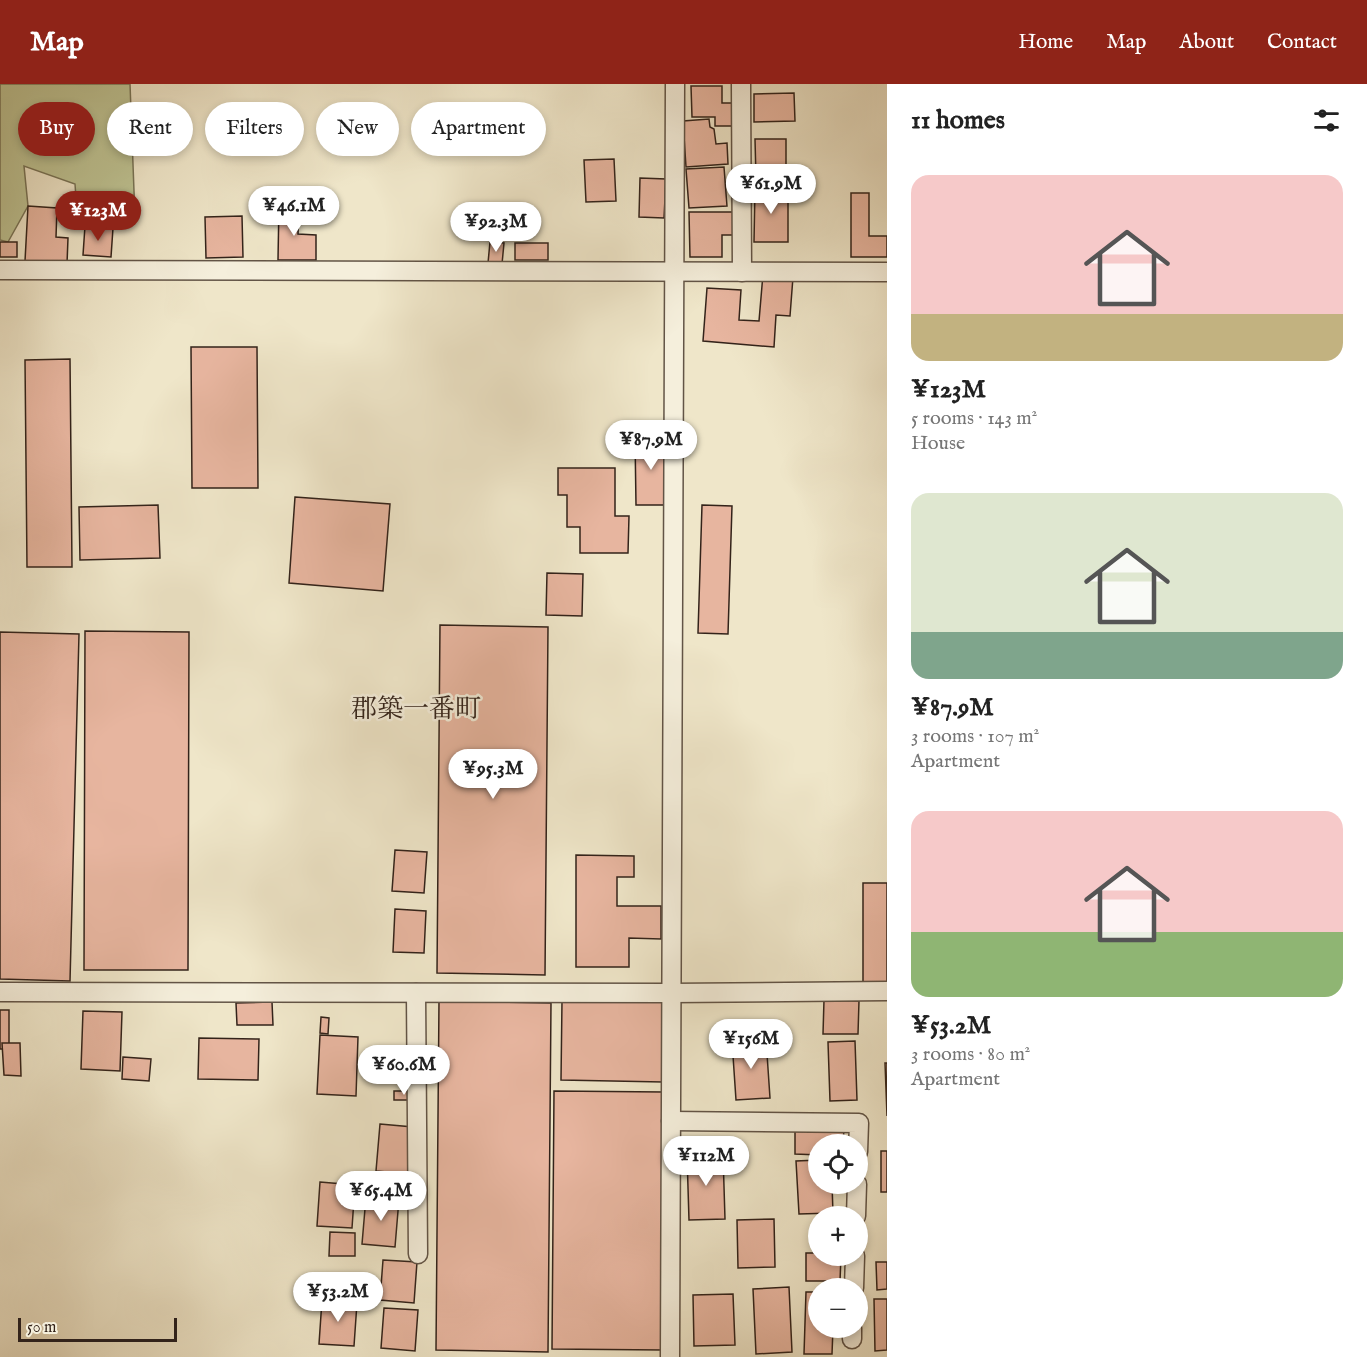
<!DOCTYPE html>
<meta charset="utf-8">
<style>
:root{--surface:#fff;--page:#f6f6f6;--text:#222;--muted:#767676;--accent:#8f2418}
body{margin:0;font-family:"IM FELL English","Noto Serif JP",serif;background:var(--page);color:var(--text);height:100vh;display:flex;flex-direction:column;font-size:22px;white-space:nowrap}
*{box-sizing:border-box;margin:0}
p{font-size:20px;color:var(--muted)}
.icon{flex:none;width:33px;height:33px;fill:none;stroke:currentColor;stroke-width:2;stroke-linecap:round;stroke-linejoin:round}
.map{position:relative;flex:1;overflow:hidden}
.panel{display:flex;flex-direction:column;background:var(--surface);width:480px}
.panel>*{flex:none}
.guide{position:absolute;left:18px;top:18px;width:570px;height:54px;display:flex;gap:12px}
.controls{position:absolute;left:808px;top:1050px;display:grid;gap:12px}
.controls a{display:grid;place-items:center;width:60px;height:60px;border-radius:50%;background:var(--surface);box-shadow:0 3px 9px #0003;font-size:30px}
.scale{position:absolute;left:18px;bottom:15px;width:159px;box-sizing:border-box;padding-left:6px;border:3px solid #33231a;border-top:0;font-size:16px;line-height:21px;white-space:nowrap;color:#33231a;-webkit-text-stroke:4px #f5efdc;paint-order:stroke}
.price{position:absolute;translate:-50% -51px;padding:0 14px;border-radius:21px;background:#fff;color:#222;font-size:20px;line-height:39px;filter:drop-shadow(0 2px 3px #0008)}
.price::after{content:'';position:absolute;left:50%;top:36px;width:18px;height:14px;margin-left:-9px;background:inherit;clip-path:polygon(0 0,100% 0,50% 100%)}
.price.current{background:var(--accent);color:#fff}
ul{padding:0;list-style:none}
li{display:grid;align-content:center;gap:12px;height:318px;padding:0 24px}
li span{display:grid;place-items:center;height:186px;border-radius:18px;color:#555}
li>.icon{margin-inline-start:auto}
span .icon{width:108px;height:108px;fill:#fffc;stroke-width:1}
li b{font-size:26px}
h2{display:flex;justify-content:space-between;align-items:center;height:72px;padding:0 24px;font-size:26px}
.tag{padding:0 21px;border-radius:27px;background:var(--surface);box-shadow:0 3px 9px #0003;font-size:21px;line-height:54px}
.tag.current{background:var(--accent);color:#fff}
header{display:flex;align-items:center;gap:36px;box-sizing:border-box;height:84px;padding:0 30px;background:var(--accent);color:#fff}
header strong{font-size:28px}
nav{display:flex;gap:33px;margin-inline-start:auto;font-size:21px}
main{display:flex;flex:1;min-height:0}
.map>svg:first-child{display:block}
.green{fill:#bec393;stroke:#787356;stroke-width:1.5}
.building{fill:#e7b59f;stroke:#33231a;stroke-width:1.5}
.lines{fill:none;stroke-linecap:round;stroke-linejoin:round}
.minor-casing{stroke:#625446;stroke-width:21}
.minor{stroke:#f5efdc;stroke-width:18}
.labels{text-anchor:middle;dominant-baseline:central;stroke-width:5;stroke-linejoin:round;paint-order:stroke}
.quarter-label{font-size:26px;fill:#33231a;stroke:#f5efdc}
</style>
<header>
<strong>Map</strong>
<nav><a>Home</a><a>Map</a><a>About</a><a>Contact</a></nav>
</header>
<main>
<div class="map">
<svg width="887" height="1273" viewBox="0 0 887 1273">
<rect width="100%" height="100%" fill="#efe6c9"/>
<filter id="stains"><feTurbulence type="fractalNoise" baseFrequency=".00333" numOctaves="4"/><feColorMatrix values="0 0 0 0 .2 0 0 0 0 .09 0 0 0 0 .02 0 0 0 .5 -.17"/></filter>
<radialGradient id="worn" r=".72"><stop offset=".6" stop-color="#630" stop-opacity="0"/><stop offset="1" stop-color="#630" stop-opacity=".3"/></radialGradient>
<path class="green" d="M 0,0 L 130,0 L 135,134 L 78,142 L 75,100 L 24,82 L 28,122 L 8,158 L 0,156 Z"/>
<g class="building">
<path d="M 691,2 L 722,2 L 722,19 L 738,19 L 738,42 L 715,42 L 715,33 L 692,33 Z"/>
<path d="M 794,9 L 795,37 L 754,38 L 754,10 Z"/>
<path d="M 709,35 L 710,43 L 714,45 L 716,60 L 727,59 L 728,80 L 686,83 L 683,37 Z"/>
<path d="M 755,55 L 786,55 L 786,93 L 756,94 Z"/>
<path d="M 614,75 L 616,117 L 586,118 L 584,76 Z"/>
<path d="M 724,83 L 727,122 L 689,124 L 686,85 Z"/>
<path d="M 640,94 L 666,95 L 664,134 L 639,133 Z"/>
<path d="M 755,104 L 788,105 L 788,158 L 754,158 Z"/>
<path d="M 851,109 L 869,109 L 869,152 L 887,152 L 887,173 L 851,173 Z"/>
<path d="M 279,120 L 299,121 L 298,150 L 316,151 L 316,176 L 278,176 Z"/>
<path d="M 28,122 L 57,124 L 56,153 L 68,154 L 67,180 L 25,177 Z"/>
<path d="M 689,128 L 734,128 L 734,151 L 722,151 L 722,173 L 690,173 Z"/>
<path d="M 242,132 L 243,173 L 206,174 L 205,133 Z"/>
<path d="M 85,142 L 113,144 L 111,173 L 83,171 Z"/>
<rect x="0" y="158" width="17" height="15"/>
<path d="M 490,158 L 504,159 L 502,180 L 488,179 Z"/>
<rect x="515" y="159" width="33" height="17"/>
<path d="M 763,190 L 793,193 L 790,232 L 776,231 L 774,263 L 703,257 L 707,204 L 741,206 L 739,236 L 759,237 Z"/>
<path d="M 191,263 L 257,263 L 258,404 L 192,404 Z"/>
<path d="M 70,275 L 72,483 L 27,483 L 25,276 Z"/>
<path d="M 635,353 L 666,353 L 668,421 L 636,421 Z"/>
<path d="M 558,384 L 615,384 L 615,432 L 629,432 L 628,469 L 580,469 L 580,443 L 567,443 L 567,411 L 558,411 Z"/>
<path d="M 295,413 L 390,420 L 383,507 L 289,499 Z"/>
<path d="M 158,421 L 160,474 L 80,476 L 79,423 Z"/>
<path d="M 702,421 L 732,422 L 728,550 L 698,549 Z"/>
<path d="M 547,489 L 583,490 L 582,532 L 546,531 Z"/>
<path d="M 440,541 L 548,543 L 545,891 L 437,889 Z"/>
<path d="M 85,547 L 189,548 L 188,886 L 84,886 Z"/>
<path d="M 0,548 L 79,550 L 70,897 L 0,895 Z"/>
<path d="M 395,766 L 427,768 L 424,809 L 392,807 Z"/>
<path d="M 576,771 L 634,772 L 634,793 L 617,793 L 617,822 L 661,822 L 661,855 L 629,854 L 629,883 L 576,883 Z"/>
<rect x="863" y="799" width="24" height="104"/>
<path d="M 395,825 L 426,827 L 424,869 L 393,868 Z"/>
<path d="M 824,916 L 859,917 L 858,950 L 823,950 Z"/>
<path d="M 439,917 L 551,919 L 548,1268 L 436,1266 Z"/>
<path d="M 562,917 L 663,918 L 663,998 L 561,996 Z"/>
<path d="M 272,918 L 273,941 L 237,941 L 236,919 Z"/>
<rect x="0" y="926" width="9" height="39"/>
<path d="M 83,927 L 122,928 L 120,987 L 81,985 Z"/>
<path d="M 321,933 L 329,934 L 328,950 L 320,949 Z"/>
<path d="M 320,951 L 358,953 L 356,1012 L 317,1010 Z"/>
<path d="M 199,954 L 259,955 L 258,996 L 198,995 Z"/>
<path d="M 766,955 L 770,1014 L 736,1016 L 732,957 Z"/>
<path d="M 855,957 L 857,1016 L 830,1017 L 828,958 Z"/>
<path d="M 2,959 L 20,959 L 21,992 L 4,991 Z"/>
<path d="M 123,973 L 151,975 L 149,997 L 122,995 Z"/>
<path d="M 885,979 L 887,979 L 887,1032 Z"/>
<rect x="394" y="1007" width="20" height="9"/>
<path d="M 554,1007 L 664,1008 L 663,1266 L 552,1265 Z"/>
<path d="M 380,1040 L 413,1043 L 409,1090 L 376,1087 Z"/>
<path d="M 795,1044 L 844,1045 L 843,1060 L 819,1060 L 819,1071 L 795,1070 Z"/>
<rect x="881" y="1067" width="6" height="41"/>
<path d="M 723,1070 L 725,1135 L 689,1136 L 687,1071 Z"/>
<path d="M 819,1076 L 819,1100 L 832,1100 L 833,1129 L 799,1130 L 796,1077 Z"/>
<path d="M 320,1098 L 355,1101 L 352,1144 L 317,1142 Z"/>
<path d="M 366,1113 L 399,1115 L 395,1163 L 362,1160 Z"/>
<path d="M 774,1135 L 775,1183 L 738,1184 L 737,1136 Z"/>
<path d="M 330,1148 L 355,1149 L 355,1172 L 329,1172 Z"/>
<path d="M 806,1169 L 819,1169 L 819,1172 L 841,1172 L 840,1197 L 806,1197 Z"/>
<path d="M 383,1176 L 417,1178 L 414,1219 L 380,1216 Z"/>
<path d="M 876,1178 L 887,1178 L 887,1205 L 877,1206 Z"/>
<path d="M 789,1203 L 792,1268 L 756,1270 L 753,1205 Z"/>
<path d="M 806,1208 L 819,1208 L 819,1244 L 833,1244 L 832,1270 L 804,1270 Z"/>
<path d="M 733,1210 L 735,1261 L 694,1262 L 693,1211 Z"/>
<path d="M 874,1215 L 887,1215 L 887,1266 L 875,1267 Z"/>
<path d="M 322,1216 L 357,1219 L 354,1262 L 319,1260 Z"/>
<path d="M 384,1224 L 418,1226 L 415,1267 L 381,1264 Z"/>
</g>
<g class="lines">
<g class="minor-casing">
<g id="minor">
<path d="M 741,0 L 742,188"/>
<path d="M 0,186 L 887,188"/>
<path d="M 0,908 L 671,909 L 887,907"/>
<path d="M 416,909 L 418,1170"/>
<path d="M 671,1037 L 859,1039 L 858,1068"/>
<path d="M 856,1132 L 857,1100"/>
<path d="M 854,1204 L 855,1172"/>
<path d="M 852,1255 L 852,1244"/>
<path d="M 670,1273 L 675,0"/>
</g>
</g>
<use href="#minor" class="minor"/>
</g>
<g class="labels">
<g class="quarter-label">
<text x="416" y="625">郡築一番町</text>
</g>
</g>
<rect width="100%" height="100%" filter="url(#stains)"/>
<rect width="100%" height="100%" fill="url(#worn)"/>
</svg>
<div class="controls">
<a><svg class="icon" aria-label="locate" viewBox="0 0 24 24"><circle cx="12" cy="12" r="6"/><path d="M12 2v4M12 18v4M2 12h4M18 12h4"/></svg></a>
<a>+</a>
<a>−</a>
</div>
<div class="scale">50 m</div>
<b class="price" style="left:771px;top:131px">¥61.9M</b>
<b class="price" style="left:294px;top:153px">¥46.1M</b>
<b class="price current" style="left:98px;top:158px">¥123M</b>
<b class="price" style="left:496px;top:169px">¥92.3M</b>
<b class="price" style="left:651px;top:387px">¥87.9M</b>
<b class="price" style="left:493px;top:716px">¥95.3M</b>
<b class="price" style="left:751px;top:986px">¥156M</b>
<b class="price" style="left:404px;top:1012px">¥60.6M</b>
<b class="price" style="left:706px;top:1103px">¥112M</b>
<b class="price" style="left:381px;top:1138px">¥65.4M</b>
<b class="price" style="left:338px;top:1239px">¥53.2M</b>
<div class="guide">
<a class="tag current">Buy</a>
<a class="tag">Rent</a>
<a class="tag">Filters</a>
<a class="tag">New</a>
<a class="tag">Apartment</a>
</div>
</div>
<section class="panel">
<h2>11 homes<svg class="icon" aria-label="filters" viewBox="0 0 24 24"><path d="M4 7h16M4 17h16"/><circle cx="9" cy="7" r="2"/><circle cx="15" cy="17" r="2"/></svg></h2>
<ul>
<li><span style="background:linear-gradient(#f6c9c9 75%,#c2b280 0)"><svg class="icon" aria-label="home" viewBox="0 0 24 24"><path d="M3 11l9-7 9 7M6 9v11h12V9"/></svg></span><div><b>¥123M</b><p>5 rooms · 143 m²</p><p>House</p></div></li>
<li><span style="background:linear-gradient(#dfe7d0 75%,#7fa58c 0)"><svg class="icon" aria-label="home" viewBox="0 0 24 24"><path d="M3 11l9-7 9 7M6 9v11h12V9"/></svg></span><div><b>¥87.9M</b><p>3 rooms · 107 m²</p><p>Apartment</p></div></li>
<li><span style="background:linear-gradient(#f6c9c9 65%,#8fb573 0)"><svg class="icon" aria-label="home" viewBox="0 0 24 24"><path d="M3 11l9-7 9 7M6 9v11h12V9"/></svg></span><div><b>¥53.2M</b><p>3 rooms · 80 m²</p><p>Apartment</p></div></li>
</ul>
</section>
</main>
